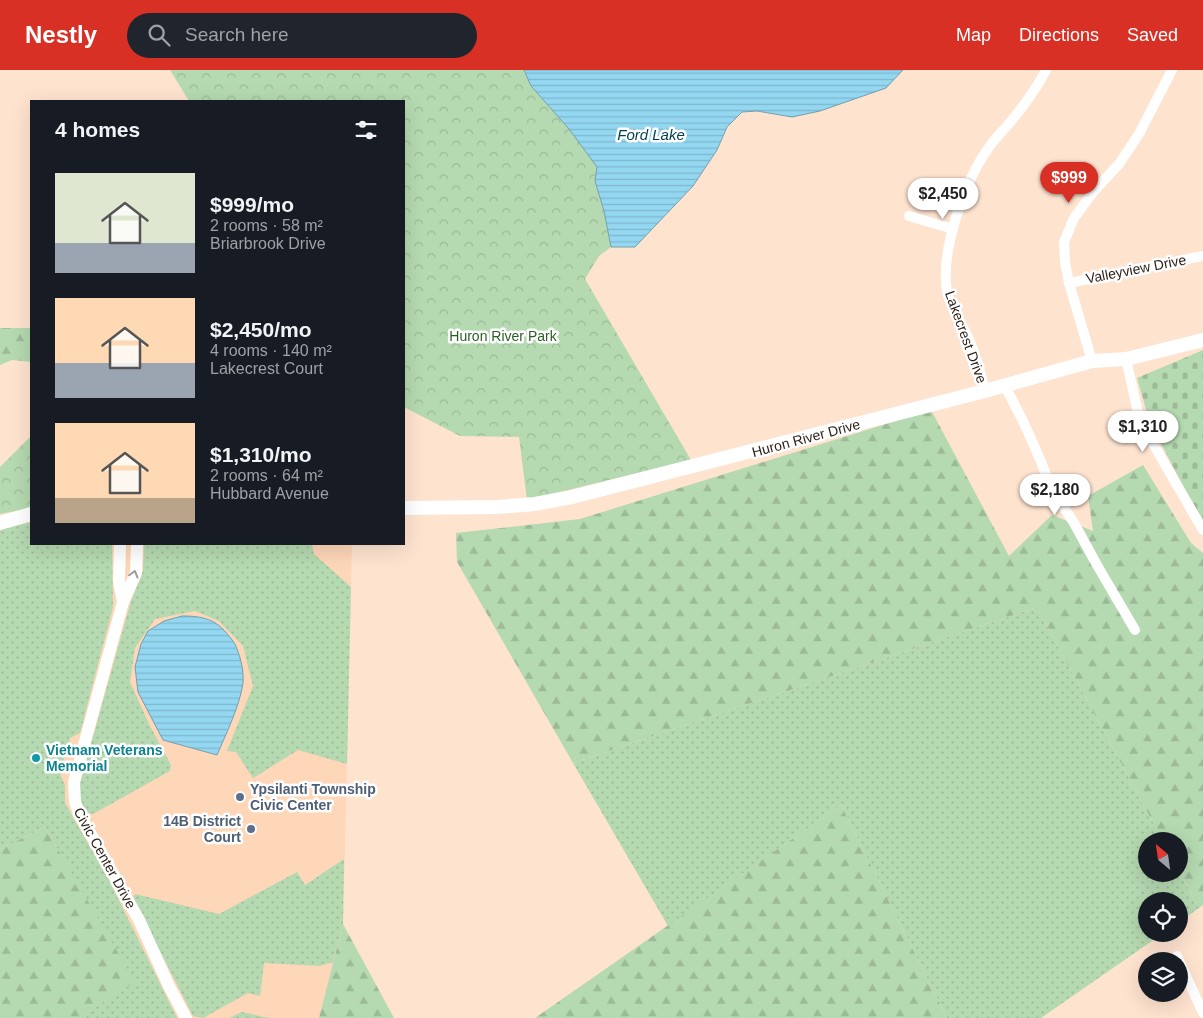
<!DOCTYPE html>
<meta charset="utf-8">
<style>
:root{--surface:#171b24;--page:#20242c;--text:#f1f3f6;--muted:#9ea1a6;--accent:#d93025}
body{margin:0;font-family:Helvetica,sans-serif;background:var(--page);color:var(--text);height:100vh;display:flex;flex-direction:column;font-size:19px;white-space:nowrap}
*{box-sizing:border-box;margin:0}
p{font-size:16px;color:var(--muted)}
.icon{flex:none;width:28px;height:28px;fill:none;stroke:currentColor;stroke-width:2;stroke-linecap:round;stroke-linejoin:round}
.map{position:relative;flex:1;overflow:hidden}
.panel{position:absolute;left:30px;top:30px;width:375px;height:445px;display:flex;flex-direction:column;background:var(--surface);border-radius:0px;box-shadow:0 5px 20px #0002}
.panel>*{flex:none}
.needle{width:32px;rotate:331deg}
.tools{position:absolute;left:1138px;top:762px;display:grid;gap:10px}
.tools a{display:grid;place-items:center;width:50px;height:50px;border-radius:50%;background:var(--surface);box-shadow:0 5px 20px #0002;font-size:25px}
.price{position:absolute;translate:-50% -42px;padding:0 11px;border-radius:18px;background:#fff;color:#222;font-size:16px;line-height:32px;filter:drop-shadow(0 1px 2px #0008)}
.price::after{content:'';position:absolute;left:50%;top:30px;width:15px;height:11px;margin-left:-8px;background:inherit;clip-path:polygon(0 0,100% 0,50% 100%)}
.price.current{background:var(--accent);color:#fff}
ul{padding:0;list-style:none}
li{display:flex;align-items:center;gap:15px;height:125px;padding:0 25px}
li span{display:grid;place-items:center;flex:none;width:140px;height:100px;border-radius:0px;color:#555}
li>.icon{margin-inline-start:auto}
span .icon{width:60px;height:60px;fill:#fffc;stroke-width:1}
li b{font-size:21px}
h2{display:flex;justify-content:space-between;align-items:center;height:60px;padding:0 25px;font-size:21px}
header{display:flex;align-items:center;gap:30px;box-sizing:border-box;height:70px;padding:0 25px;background:var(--accent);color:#fff}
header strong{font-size:24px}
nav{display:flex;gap:28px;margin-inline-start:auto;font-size:18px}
.search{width:350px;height:45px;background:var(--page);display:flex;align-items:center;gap:12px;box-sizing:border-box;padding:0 18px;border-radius:28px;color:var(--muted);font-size:19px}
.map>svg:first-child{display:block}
.built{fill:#fed6b8}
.grass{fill:url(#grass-dots)}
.forest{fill:url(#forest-firs)}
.cemetery{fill:url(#cemetery-stones)}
.park{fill:url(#park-crowns)}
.water{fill:url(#water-rules);stroke:#74a0af}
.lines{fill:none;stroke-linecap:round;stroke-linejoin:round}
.minor{stroke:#fff;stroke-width:10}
.tertiary{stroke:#fff;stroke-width:12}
.secondary{stroke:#fff;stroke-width:14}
.oneway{stroke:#a09a96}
.culture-dot{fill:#0f9aa8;stroke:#fff;stroke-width:2}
.service-dot{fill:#5c6f8a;stroke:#fff;stroke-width:2}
.labels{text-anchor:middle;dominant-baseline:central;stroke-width:5;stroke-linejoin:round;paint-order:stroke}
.street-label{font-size:14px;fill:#2b1f16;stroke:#fff}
.park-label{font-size:14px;fill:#2a5f24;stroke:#fff}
.culture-label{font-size:14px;font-weight:bold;fill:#0d838f;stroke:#fff;text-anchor:start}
.service-label{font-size:14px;font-weight:bold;fill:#4e5e75;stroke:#fff;text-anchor:start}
.water-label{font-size:15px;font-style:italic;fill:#003e50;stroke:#fff}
</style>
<header>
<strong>Nestly</strong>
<div class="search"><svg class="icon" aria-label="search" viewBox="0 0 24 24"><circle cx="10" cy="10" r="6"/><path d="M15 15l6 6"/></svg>Search here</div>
<nav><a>Map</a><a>Directions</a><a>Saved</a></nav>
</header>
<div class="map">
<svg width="1203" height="948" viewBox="0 0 1203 948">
<defs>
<pattern id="grass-dots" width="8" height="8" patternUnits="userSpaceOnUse" patternTransform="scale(1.25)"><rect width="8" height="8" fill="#b5d9b0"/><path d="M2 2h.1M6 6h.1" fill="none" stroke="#9cba97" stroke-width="1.8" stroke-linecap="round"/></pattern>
<pattern id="forest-firs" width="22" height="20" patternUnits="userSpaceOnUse" patternTransform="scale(1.25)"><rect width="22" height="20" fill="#b5d9b0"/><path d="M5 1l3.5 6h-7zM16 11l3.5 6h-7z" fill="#9cba97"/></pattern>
<pattern id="cemetery-stones" width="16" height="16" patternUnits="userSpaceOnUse" patternTransform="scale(1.25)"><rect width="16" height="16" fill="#b5d9b0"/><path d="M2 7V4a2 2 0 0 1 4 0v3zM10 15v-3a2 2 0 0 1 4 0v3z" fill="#9cba97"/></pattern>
<pattern id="park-crowns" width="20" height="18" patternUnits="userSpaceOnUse" patternTransform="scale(1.25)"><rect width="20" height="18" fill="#b5d9b0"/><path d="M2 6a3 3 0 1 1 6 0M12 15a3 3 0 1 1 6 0" fill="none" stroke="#9cba97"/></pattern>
<pattern id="water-rules" width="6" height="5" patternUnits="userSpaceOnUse" patternTransform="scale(1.25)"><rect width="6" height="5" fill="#93d7f0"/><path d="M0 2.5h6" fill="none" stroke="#7fb8cd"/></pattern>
</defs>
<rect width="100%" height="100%" fill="#fee3cf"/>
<path class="built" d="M 31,449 L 31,474 L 352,474 L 343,854 L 319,948 L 155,948 L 45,757 L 0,677 L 0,456 Z"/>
<g class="grass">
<path d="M 31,452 L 31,474 L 112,474 L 113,537 L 80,663 L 70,668 L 60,703 L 65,716 L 65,733 L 109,810 L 177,948 L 78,948 L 134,912 L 45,757 L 0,779 L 0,459 Z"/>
<path d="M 144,474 L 312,474 L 314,484 L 351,517 L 347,694 L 298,680 L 253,708 L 236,682 L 227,681 L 253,616 L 243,576 L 219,551 L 195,541 L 155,549 L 135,578 L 130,612 L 149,654 L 171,695 L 170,701 L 93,744 L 85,743 L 78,720 L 131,531 L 143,501 Z"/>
<path d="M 1037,537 L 1163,771 L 1146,771 L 1146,804 L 1179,804 L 1179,801 L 1199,838 L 1179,852 L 1179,831 L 1146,831 L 1146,864 L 1162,864 L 1041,948 L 947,948 L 841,735 L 668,856 L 573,693 Z"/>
<path d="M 344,789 L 343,854 L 333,892 L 320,896 L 264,893 L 260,926 L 248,923 L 203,948 L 193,946 L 133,828 L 135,824 L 219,844 L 297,802 L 305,815 Z"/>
<path d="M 242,942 L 269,948 L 229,948 Z"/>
</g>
<g class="forest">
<path d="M 0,258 L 31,258 L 31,292 L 12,290 L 0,295 Z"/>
<path d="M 931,340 L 1009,486 L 1052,445 L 1093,461 L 1088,426 L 1143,395 L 1191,473 L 1203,483 L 1203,835 L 1199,838 L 1179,801 L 1179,771 L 1163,771 L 1037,537 L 573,693 L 457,492 L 456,463 L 580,449 Z"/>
<path d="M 841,735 L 947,948 L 535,948 Z"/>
<path d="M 45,757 L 135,912 L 78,948 L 0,948 L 0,779 Z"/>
<path d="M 343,854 L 394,948 L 319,948 Z"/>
</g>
<path class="cemetery" d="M 1203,280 L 1203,455 L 1149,350 L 1137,308 Z"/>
<g class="park">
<path d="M 170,0 L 524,0 L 531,16 L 569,59 L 597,97 L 595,111 L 604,141 L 611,177 L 599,186 L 585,209 L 691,390 L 527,430 L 519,367 L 460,366 L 404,337 L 404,31 L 189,31 Z"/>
<path d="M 31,366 L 31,438 L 0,444 L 0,397 Z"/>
</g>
<g class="water">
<path d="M 524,0 L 903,0 L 886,18 L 820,41 L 792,47 L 757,41 L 742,42 L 727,57 L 717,80 L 693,116 L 635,177 L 611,177 L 604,141 L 595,111 L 597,97 L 569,59 L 531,16 Z"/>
<path d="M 182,546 C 203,546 216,549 229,566 C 232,570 236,574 237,579 C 241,589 244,602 243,613 C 240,635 226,664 217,685 L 163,670 L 138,622 L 135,597 L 141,574 L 148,561 L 164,551 Z"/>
</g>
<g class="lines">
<g class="minor">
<path d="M 909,146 L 953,159"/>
<path d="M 1069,213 L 1203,186"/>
<path d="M 1126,289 L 1139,347 L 1148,365 L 1203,460"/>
<path d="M 1092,291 L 1069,213 L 1065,192 L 1064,172 L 1074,148 L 1094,121 L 1119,94 L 1139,64 L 1172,0"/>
<path d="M 1005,316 L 1024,353 L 1042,394 L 1050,416 L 1074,453 L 1097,495 L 1135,560"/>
<path d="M 985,321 C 981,304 977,287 969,270 C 963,255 953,242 948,226 C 938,186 965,108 990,76 C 996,67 1005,59 1012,50 C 1025,34 1037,18 1046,0"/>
<path d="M 1177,886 L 1203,943"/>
</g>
<g class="tertiary">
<path d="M 120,474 L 119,512 L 123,532"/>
<path d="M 137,474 L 136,503 L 123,532 L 74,712 L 75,732 L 80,745 L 139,850 L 169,916 L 186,948"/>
</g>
<g class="secondary">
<path d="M 404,438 L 497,437 L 535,434 L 572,427 L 985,321 L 1092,291 L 1126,289 L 1203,270"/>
<path d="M 0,453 L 31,444"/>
</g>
</g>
<defs><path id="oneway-chevron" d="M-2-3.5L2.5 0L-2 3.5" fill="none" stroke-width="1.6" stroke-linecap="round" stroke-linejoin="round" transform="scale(1.25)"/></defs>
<use class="oneway" href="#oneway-chevron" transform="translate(134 504) rotate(-75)"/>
<circle class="culture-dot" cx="36" cy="688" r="5"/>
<g class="service-dot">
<circle cx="240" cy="727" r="5"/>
<circle cx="251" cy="759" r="5"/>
</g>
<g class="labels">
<g class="street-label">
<text transform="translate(1136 199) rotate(-11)">Valleyview Drive</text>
<text transform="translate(966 267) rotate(70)">Lakecrest Drive</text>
<text transform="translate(806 368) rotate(-15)">Huron River Drive</text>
<text transform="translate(105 788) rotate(61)">Civic Center Drive</text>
</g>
<g class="park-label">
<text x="503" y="266">Huron River Park</text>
</g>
<g class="culture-label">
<text x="46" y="680">Vietnam Veterans<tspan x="46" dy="16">Memorial</tspan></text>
</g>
<g class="service-label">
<text x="250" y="719">Ypsilanti Township<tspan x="250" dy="16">Civic Center</tspan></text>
<text x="241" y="751" text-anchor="end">14B District<tspan x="241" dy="16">Court</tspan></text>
</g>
<g class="water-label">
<text x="651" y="64">Ford Lake</text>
</g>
</g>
</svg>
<div class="tools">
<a><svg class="needle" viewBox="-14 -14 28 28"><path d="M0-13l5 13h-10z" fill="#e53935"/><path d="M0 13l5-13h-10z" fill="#9ea1a6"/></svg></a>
<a><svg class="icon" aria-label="locate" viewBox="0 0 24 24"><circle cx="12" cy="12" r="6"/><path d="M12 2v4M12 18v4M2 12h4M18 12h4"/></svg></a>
<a><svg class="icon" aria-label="layers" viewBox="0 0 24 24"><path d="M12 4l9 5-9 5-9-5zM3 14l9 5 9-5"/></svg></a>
</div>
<b class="price current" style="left:1069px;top:134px">$999</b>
<b class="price" style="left:943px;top:150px">$2,450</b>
<b class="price" style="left:1143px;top:383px">$1,310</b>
<b class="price" style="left:1055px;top:446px">$2,180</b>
<section class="panel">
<h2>4 homes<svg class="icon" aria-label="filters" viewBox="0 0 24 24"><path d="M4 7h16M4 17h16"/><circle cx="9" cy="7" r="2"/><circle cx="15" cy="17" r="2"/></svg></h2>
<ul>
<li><span style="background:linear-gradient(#dfe7d0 70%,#9aa5b1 0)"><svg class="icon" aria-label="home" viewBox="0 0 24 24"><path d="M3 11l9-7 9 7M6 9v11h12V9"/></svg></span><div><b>$999/mo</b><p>2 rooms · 58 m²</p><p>Briarbrook Drive</p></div></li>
<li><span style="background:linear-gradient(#ffd9b3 65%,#9aa5b1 0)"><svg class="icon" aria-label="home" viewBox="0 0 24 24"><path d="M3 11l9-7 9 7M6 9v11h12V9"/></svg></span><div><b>$2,450/mo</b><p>4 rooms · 140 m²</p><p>Lakecrest Court</p></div></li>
<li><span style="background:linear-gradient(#ffd9b3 75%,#b9a48a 0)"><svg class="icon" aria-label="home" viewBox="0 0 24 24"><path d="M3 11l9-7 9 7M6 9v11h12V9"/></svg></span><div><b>$1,310/mo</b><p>2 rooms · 64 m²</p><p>Hubbard Avenue</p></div></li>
</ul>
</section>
</div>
